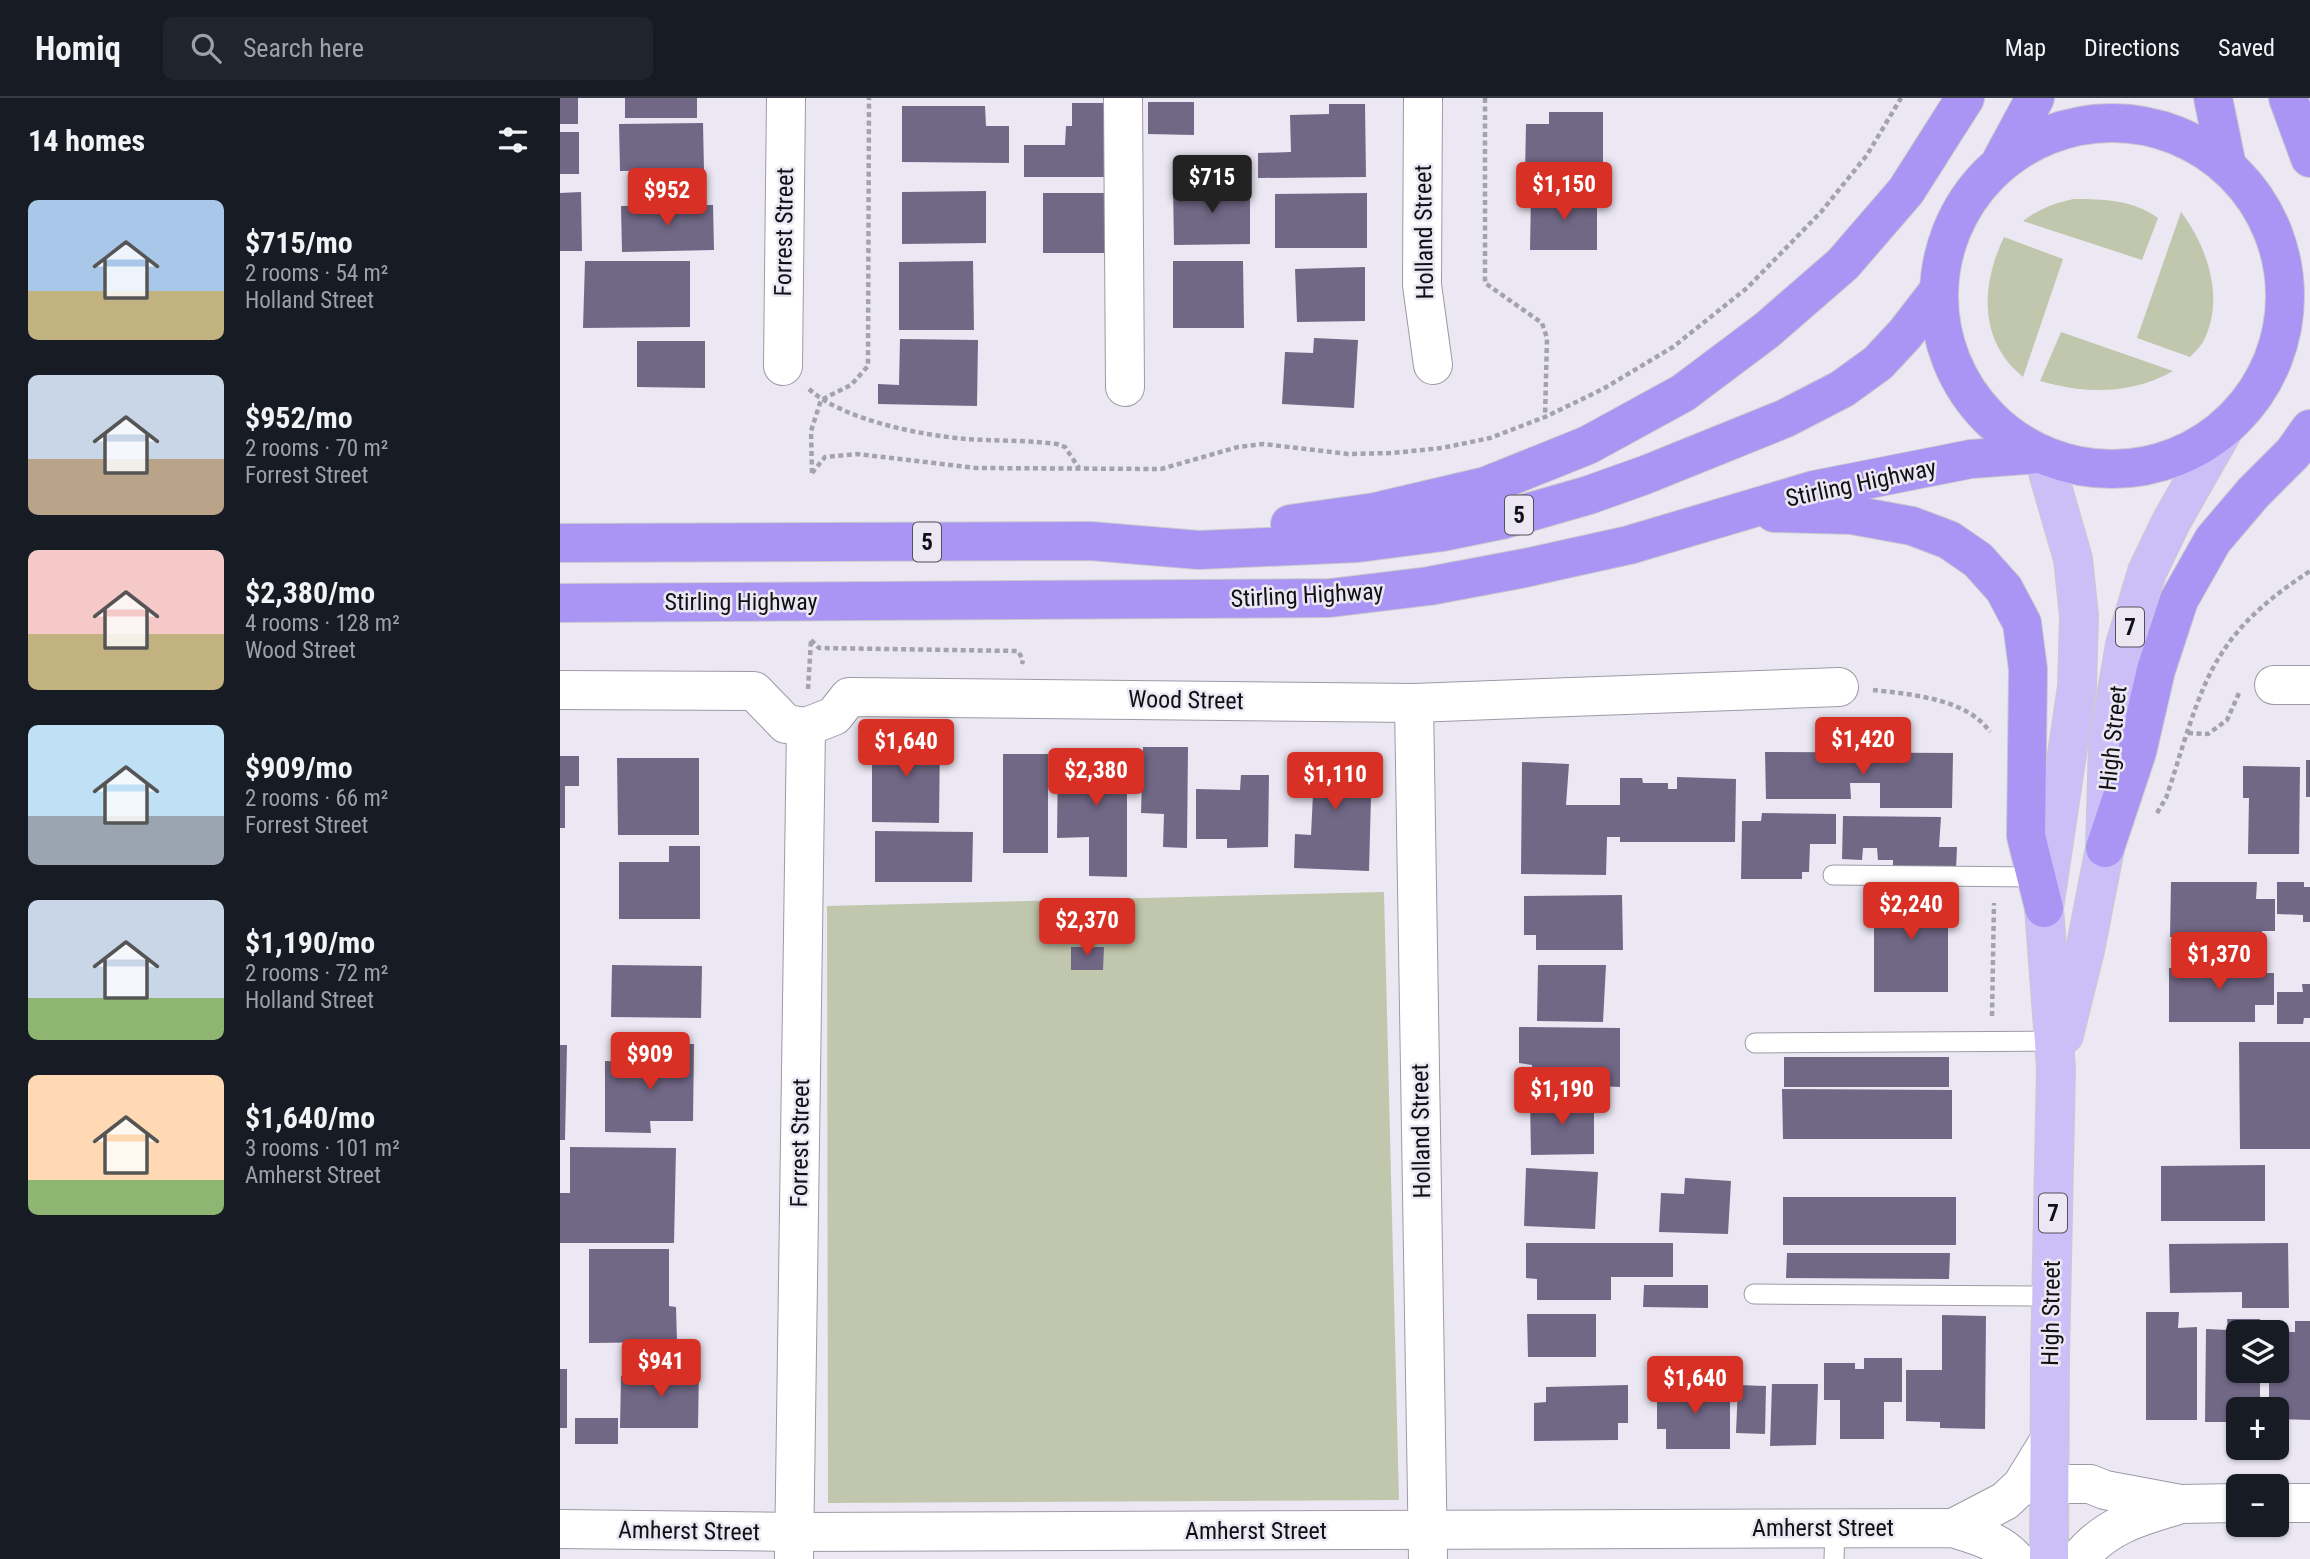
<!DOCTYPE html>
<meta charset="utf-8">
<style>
:root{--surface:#171b24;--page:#20242c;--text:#f1f3f6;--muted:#9ea1a6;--line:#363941;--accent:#d93025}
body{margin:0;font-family:"Roboto Condensed",sans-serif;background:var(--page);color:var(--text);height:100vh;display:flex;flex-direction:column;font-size:26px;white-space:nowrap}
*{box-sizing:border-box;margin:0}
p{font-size:23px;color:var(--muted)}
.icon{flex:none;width:38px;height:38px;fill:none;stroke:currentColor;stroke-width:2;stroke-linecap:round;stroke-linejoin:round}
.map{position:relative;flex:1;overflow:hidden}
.drawer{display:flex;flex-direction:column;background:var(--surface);width:560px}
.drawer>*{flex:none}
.tools{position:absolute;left:1666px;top:1222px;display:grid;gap:14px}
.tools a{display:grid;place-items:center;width:63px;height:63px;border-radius:10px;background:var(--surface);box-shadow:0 2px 5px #0004;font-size:35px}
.price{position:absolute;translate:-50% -60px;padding:0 16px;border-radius:7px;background:var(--accent);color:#fff;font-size:23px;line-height:46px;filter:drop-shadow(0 2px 4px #0008)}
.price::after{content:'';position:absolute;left:50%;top:42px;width:21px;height:16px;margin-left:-10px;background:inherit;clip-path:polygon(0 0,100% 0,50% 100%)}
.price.selected{background:#222;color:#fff}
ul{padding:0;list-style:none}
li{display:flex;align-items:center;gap:21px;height:175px;padding:0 28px}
li span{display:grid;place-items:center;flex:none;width:196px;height:140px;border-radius:10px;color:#555}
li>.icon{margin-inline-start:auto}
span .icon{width:84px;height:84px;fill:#fffc;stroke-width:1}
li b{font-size:30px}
h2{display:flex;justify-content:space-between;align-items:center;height:84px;padding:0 28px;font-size:30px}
header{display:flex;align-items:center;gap:42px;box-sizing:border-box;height:98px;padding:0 35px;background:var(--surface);border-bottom:2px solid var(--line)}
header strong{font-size:33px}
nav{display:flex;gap:38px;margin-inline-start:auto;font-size:24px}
.search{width:490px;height:63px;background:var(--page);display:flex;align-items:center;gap:18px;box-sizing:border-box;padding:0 24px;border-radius:10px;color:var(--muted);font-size:26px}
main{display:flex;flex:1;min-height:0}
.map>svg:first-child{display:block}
.green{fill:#c1c7ac}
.building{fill:#716886}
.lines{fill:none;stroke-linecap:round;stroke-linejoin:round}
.lane-casing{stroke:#9d9aa6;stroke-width:21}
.street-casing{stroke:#9d9aa6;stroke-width:40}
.primary-casing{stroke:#cbcacb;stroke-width:40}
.highway-casing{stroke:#cbcacb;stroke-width:40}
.path{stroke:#a4a2ab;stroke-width:4.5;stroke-dasharray:5 3.5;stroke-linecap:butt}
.lane{stroke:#fff;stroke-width:19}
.street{stroke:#fff;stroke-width:38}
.primary{stroke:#ccbff8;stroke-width:38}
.highway{stroke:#aa94f4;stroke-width:38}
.labels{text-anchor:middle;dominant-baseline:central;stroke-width:5;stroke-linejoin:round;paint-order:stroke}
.shield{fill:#ebe8f4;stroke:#525157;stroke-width:2}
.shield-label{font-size:23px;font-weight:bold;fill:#111014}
.street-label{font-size:24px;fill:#111014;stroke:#ebe8f4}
</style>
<header>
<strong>Homiq</strong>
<div class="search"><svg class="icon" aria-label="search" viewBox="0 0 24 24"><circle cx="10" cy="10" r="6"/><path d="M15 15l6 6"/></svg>Search here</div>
<nav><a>Map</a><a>Directions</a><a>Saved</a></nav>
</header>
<main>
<section class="drawer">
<h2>14 homes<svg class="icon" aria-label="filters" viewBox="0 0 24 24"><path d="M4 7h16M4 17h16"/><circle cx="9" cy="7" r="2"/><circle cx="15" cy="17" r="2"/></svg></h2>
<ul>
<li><span style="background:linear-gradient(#a9c7e8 65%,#c2b280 0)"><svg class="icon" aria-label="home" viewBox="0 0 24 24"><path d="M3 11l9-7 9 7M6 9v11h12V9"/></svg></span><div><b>$715/mo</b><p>2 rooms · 54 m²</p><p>Holland Street</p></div></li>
<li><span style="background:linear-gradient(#c9d6e8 60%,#b9a48a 0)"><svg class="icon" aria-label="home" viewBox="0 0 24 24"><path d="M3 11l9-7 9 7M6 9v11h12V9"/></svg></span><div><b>$952/mo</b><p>2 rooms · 70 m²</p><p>Forrest Street</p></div></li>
<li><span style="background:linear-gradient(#f6c9c9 60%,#c2b280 0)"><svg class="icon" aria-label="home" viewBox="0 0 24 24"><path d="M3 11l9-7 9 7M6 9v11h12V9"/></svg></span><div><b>$2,380/mo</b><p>4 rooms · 128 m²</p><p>Wood Street</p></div></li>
<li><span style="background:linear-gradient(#bfe0f5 65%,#9aa5b1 0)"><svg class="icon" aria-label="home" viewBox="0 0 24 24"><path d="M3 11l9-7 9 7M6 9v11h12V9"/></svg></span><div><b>$909/mo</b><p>2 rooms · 66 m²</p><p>Forrest Street</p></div></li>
<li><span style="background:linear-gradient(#c9d6e8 70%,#8fb573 0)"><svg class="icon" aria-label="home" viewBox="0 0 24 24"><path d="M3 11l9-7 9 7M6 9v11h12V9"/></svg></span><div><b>$1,190/mo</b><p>2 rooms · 72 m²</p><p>Holland Street</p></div></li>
<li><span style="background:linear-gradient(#ffd9b3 75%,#8fb573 0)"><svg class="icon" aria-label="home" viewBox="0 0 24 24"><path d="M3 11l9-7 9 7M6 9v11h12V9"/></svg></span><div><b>$1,640/mo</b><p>3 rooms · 101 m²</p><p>Amherst Street</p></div></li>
</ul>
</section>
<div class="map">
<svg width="1750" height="1461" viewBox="0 0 1750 1461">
<rect width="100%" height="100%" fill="#ebe8f4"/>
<g class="green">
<path d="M 1514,101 C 1544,101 1573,102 1598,120 L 1582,162 L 1463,123 C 1479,111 1494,105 1514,101 Z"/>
<path d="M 1621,114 C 1647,148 1665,200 1644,242 C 1641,248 1635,254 1630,259 L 1577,240 Z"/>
<path d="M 1444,139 L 1503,161 L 1463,279 C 1418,243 1421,187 1444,139 Z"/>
<path d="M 1501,234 L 1613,273 C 1571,297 1525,296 1480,283 Z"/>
<path d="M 824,794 L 839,1402 L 268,1405 L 267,808 Z"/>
</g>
<g class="building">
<rect x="0" y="0" width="18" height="26"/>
<rect x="65" y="0" width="72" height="20"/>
<path d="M 588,4 L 634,4 L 634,37 L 588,36 Z"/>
<path d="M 512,5 L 551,5 L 552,79 L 464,79 L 464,47 L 505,47 L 506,28 L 512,28 Z"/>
<path d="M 769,6 L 805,6 L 806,79 L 698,80 L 698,55 L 731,54 L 730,17 L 769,16 Z"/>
<path d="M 342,8 L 425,8 L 426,28 L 449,28 L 449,65 L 342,64 Z"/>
<path d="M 989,14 L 1043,14 L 1043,76 L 965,75 L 966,26 L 989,26 Z"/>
<path d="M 143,25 L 144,72 L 60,73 L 59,26 Z"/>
<rect x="0" y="34" width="19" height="42"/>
<path d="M 690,88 L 690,146 L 614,147 L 613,89 Z"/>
<path d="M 426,93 L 426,145 L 342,146 L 342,94 Z"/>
<path d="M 21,94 L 22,153 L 0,153 L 0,95 Z"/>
<rect x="483" y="95" width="68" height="60"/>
<path d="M 807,95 L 807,150 L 715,150 L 715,96 Z"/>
<path d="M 971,96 L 1037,96 L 1037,152 L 970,152 Z"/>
<path d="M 153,107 L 154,152 L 62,154 L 61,108 Z"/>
<path d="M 25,163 L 130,163 L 130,229 L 23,230 Z"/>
<path d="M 413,163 L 414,232 L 339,232 L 339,164 Z"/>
<path d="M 613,163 L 683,163 L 684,230 L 613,230 Z"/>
<path d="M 805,169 L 805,223 L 737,224 L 735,171 Z"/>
<path d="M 754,240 L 798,242 L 794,310 L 722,306 L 725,254 L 753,255 Z"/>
<path d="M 340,241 L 418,242 L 417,308 L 318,306 L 318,286 L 339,287 Z"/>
<path d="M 77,243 L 145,243 L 145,290 L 77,289 Z"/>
<path d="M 312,638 L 380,639 L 379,725 L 312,724 Z"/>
<path d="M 583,649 L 628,649 L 627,750 L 603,749 L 604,716 L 581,715 Z"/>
<path d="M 531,651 L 567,651 L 567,779 L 529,778 L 529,739 L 497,740 L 498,659 L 531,660 Z"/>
<path d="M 1205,654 L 1393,655 L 1392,710 L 1320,710 L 1320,685 L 1290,685 L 1291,701 L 1206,701 Z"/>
<rect x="443" y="656" width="45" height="99"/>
<path d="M 732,657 L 812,660 L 809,773 L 734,770 L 735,736 L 751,737 L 753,696 L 731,695 Z"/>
<path d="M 0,658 L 19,658 L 19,688 L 5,688 L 5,730 L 0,730 Z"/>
<path d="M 57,660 L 139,660 L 139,737 L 58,737 Z"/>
<rect x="1746" y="662" width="4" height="37"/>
<path d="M 962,664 L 1009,666 L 1006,707 L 1060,707 L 1060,680 L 1082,680 L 1083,685 L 1108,685 L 1108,691 L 1117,691 L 1117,679 L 1176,681 L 1175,744 L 1060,744 L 1060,739 L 1047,739 L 1046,777 L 961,776 Z"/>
<path d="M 1683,668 L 1740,669 L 1739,756 L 1688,756 L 1689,700 L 1683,700 Z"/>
<path d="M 681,677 L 709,677 L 708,749 L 667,750 L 667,741 L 636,741 L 636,691 L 680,692 Z"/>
<path d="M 1202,715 L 1276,716 L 1276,746 L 1250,746 L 1249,774 L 1242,774 L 1242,781 L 1181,781 L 1182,723 L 1201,723 Z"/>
<path d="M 1283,718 L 1381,719 L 1379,749 L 1397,749 L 1396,772 L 1333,771 L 1333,762 L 1318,762 L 1317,750 L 1303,750 L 1302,762 L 1282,761 Z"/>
<path d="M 315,733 L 413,734 L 412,784 L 315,784 Z"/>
<path d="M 109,748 L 140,748 L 140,821 L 59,821 L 59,764 L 109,764 Z"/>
<path d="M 1611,784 L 1697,784 L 1696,801 L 1715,801 L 1715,833 L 1702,833 L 1702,846 L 1640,846 L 1640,839 L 1610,839 Z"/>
<path d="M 1717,784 L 1744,784 L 1744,789 L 1750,789 L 1750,824 L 1743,824 L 1743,817 L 1717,816 Z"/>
<rect x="1314" y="794" width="74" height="100"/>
<path d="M 1062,797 L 1063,852 L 976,852 L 976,837 L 964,837 L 964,798 Z"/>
<path d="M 511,849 L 544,849 L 543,872 L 511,872 Z"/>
<path d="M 1639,862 L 1701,863 L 1701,875 L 1714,875 L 1714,907 L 1695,907 L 1695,924 L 1609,924 L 1609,870 L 1639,870 Z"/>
<path d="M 52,867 L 142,868 L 141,920 L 51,919 Z"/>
<path d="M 978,867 L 1046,867 L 1043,924 L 977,923 Z"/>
<path d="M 1742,886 L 1750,886 L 1750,920 L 1744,920 L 1743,926 L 1717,926 L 1717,894 L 1743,894 Z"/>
<path d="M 959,929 L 1060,930 L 1060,989 L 972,985 L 972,967 L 959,965 Z"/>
<path d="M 1679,944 L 1750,944 L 1750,1051 L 1680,1051 Z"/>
<path d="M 109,946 L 134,946 L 133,1023 L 90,1023 L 91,1035 L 45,1034 L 45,963 L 109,964 Z"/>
<path d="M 0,947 L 7,947 L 5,1042 L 0,1042 Z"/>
<rect x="1224" y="959" width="165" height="30"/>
<path d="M 1222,991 L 1392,992 L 1392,1041 L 1223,1041 Z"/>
<path d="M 970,1002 L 1034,1002 L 1034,1056 L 971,1057 Z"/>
<path d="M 10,1049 L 116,1050 L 114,1145 L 0,1145 L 0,1095 L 10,1095 Z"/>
<path d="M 1705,1067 L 1705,1123 L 1601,1123 L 1601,1068 Z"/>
<path d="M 966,1070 L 1038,1074 L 1035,1131 L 964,1128 Z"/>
<path d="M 1125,1080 L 1171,1083 L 1168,1136 L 1099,1134 L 1101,1095 L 1124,1096 Z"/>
<rect x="1223" y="1099" width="173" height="48"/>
<path d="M 966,1145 L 1113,1145 L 1113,1179 L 1051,1179 L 1051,1202 L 977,1202 L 977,1181 L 966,1180 Z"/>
<path d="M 1728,1145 L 1729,1210 L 1682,1210 L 1682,1194 L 1610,1195 L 1609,1146 Z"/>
<path d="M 29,1151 L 109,1151 L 109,1208 L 116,1209 L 117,1244 L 29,1245 Z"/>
<path d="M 1227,1155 L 1390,1155 L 1389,1181 L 1226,1180 Z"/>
<path d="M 1084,1187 L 1148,1187 L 1148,1210 L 1083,1209 Z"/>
<path d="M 1586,1214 L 1619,1214 L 1618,1230 L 1637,1229 L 1637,1322 L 1586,1322 Z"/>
<path d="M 967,1216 L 1036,1216 L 1036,1259 L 968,1259 Z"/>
<path d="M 1382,1217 L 1426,1218 L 1425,1331 L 1380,1330 L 1380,1324 L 1346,1323 L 1346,1272 L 1382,1272 Z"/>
<path d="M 1667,1221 L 1700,1221 L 1700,1234 L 1678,1234 L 1678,1272 L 1700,1272 L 1700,1311 L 1678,1311 L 1678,1324 L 1645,1324 L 1646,1231 L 1668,1232 Z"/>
<path d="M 1735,1223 L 1750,1223 L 1750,1322 L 1717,1321 L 1717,1311 L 1709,1311 L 1709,1272 L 1717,1272 L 1717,1234 L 1735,1234 Z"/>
<path d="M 1304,1260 L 1342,1260 L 1342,1304 L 1324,1304 L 1324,1341 L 1280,1341 L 1280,1302 L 1264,1302 L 1264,1265 L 1295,1265 L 1295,1271 L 1304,1271 Z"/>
<path d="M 88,1269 L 139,1270 L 138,1330 L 60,1330 L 61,1278 L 88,1278 Z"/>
<rect x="0" y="1271" width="7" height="59"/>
<path d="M 1212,1286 L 1258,1286 L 1256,1347 L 1210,1348 Z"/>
<path d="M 1068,1287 L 1068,1325 L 1058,1325 L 1058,1342 L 974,1343 L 974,1305 L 986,1304 L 986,1289 Z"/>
<path d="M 1170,1287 L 1170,1351 L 1106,1351 L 1106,1331 L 1097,1331 L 1097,1288 Z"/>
<path d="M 1178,1287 L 1206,1288 L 1205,1336 L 1176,1335 Z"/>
<rect x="15" y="1320" width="43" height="26"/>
</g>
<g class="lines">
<g class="lane-casing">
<g id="lane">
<path d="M 1273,777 L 1476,779"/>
<path d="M 1195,945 L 1494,943"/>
<path d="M 1194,1196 L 1491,1198"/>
<path d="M 1274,1461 L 1275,1430"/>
</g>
</g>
<g class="street-casing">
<g id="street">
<path d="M 563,0 L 565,289"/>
<path d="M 863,0 L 862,187 L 873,267"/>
<path d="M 223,268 L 226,0"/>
<path d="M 1714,587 L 1750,587"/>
<path d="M 0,592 L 194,593 L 226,626 L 246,629 L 274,618 L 289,599 L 854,605 L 1279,589"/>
<path d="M 854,605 L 868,1461"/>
<path d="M 1489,1386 L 1530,1386 L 1545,1392 L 1620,1406 L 1678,1405"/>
<path d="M 1717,1405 L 1750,1405"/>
<path d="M 1393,1430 L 1445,1403 L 1462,1387 L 1489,1343"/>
<path d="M 0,1431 L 234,1434 L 1393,1430 C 1415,1437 1439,1443 1455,1461"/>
<path d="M 234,1459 L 246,629"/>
<path d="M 1519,1461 C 1544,1429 1577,1419 1615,1408"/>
</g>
</g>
<g class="primary-casing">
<g id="primary">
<path d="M 1483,357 L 1513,461 L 1519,518 L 1517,589 L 1484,810 L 1496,970 L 1490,1260 L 1489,1461"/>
<path d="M 1504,937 L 1525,852 L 1545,750 L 1548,645 L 1565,547 L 1587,474 L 1611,424 L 1665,329"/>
</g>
</g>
<g class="highway-casing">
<g id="highway">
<path d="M 1653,0 L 1667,68"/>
<path d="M 1728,0 L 1750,60"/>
<circle cx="1552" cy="198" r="173"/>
<path d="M 1441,63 L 1475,0"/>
<path d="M 1214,415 L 1292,417 L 1352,428 L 1389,442 L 1418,462 L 1444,491 L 1462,525 L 1468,571 L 1466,738 L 1484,810"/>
<path d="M 730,426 L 815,414 L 926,388 L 1028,347 L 1123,295 L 1207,232 L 1283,166 L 1346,93 L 1405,0"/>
<path d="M 0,445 L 530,443 L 639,452 L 798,445 L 883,434 L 942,422 L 1029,397 L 1085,377 L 1226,320 L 1282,291 L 1318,265 L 1345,236 L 1379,192"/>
<path d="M 0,505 L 770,500 L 869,488 L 965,470 L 1069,447 L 1254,392 L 1411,361 L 1479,356"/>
<path d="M 1545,750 L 1577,654 L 1596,572 L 1619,502 L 1653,442 L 1693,395 L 1733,355 L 1750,331"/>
</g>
</g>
<g class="path">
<path d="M 925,0 L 925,185 L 982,225 L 987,240 L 985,319"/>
<path d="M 249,291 C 283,322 360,337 406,341 C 436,343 466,342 497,346 L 505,349 L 519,370"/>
<path d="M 252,375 L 265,359 L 297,356 L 416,370 L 601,371 L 678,349 L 703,346 L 788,356 L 832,355 L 882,350 L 930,340 L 985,319 L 1043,291 L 1113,249 L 1187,190 L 1261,114 L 1307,57 L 1341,0"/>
<path d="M 252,375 L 251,333 L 261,302 L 291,287 L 308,268 L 309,0"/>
<path d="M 251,542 L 259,550 L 458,553 L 463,562 L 462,566"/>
<path d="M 248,591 L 251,542"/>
<path d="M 1313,592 C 1350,596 1408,601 1430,634"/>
<path d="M 1628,635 L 1648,636 L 1667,622 L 1679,595"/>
<path d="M 1597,715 L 1606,700 C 1621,657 1636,595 1660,558 C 1682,522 1715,496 1750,473"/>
<path d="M 1432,918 L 1434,805"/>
</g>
<use href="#lane" class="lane"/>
<use href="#street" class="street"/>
<use href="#primary" class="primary"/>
<use href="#highway" class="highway"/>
</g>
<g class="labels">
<g class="shield">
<rect x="945" y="397.5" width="28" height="39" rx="5"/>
<rect x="353" y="424.5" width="28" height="39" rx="5"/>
<rect x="1556" y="509.5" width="28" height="39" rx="5"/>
<rect x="1479" y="1095.5" width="28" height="39" rx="5"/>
</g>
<g class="shield-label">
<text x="959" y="417">5</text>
<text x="367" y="444">5</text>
<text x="1570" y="529">7</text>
<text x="1493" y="1115">7</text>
</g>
<g class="street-label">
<text transform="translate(224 134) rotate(-89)">Forrest Street</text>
<text transform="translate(864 134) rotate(-91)">Holland Street</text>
<text transform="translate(1301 385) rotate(-12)">Stirling Highway</text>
<text transform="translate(747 497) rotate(-3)">Stirling Highway</text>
<text x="181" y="504">Stirling Highway</text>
<text transform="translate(626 602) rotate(1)">Wood Street</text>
<text transform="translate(1553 640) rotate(-84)">High Street</text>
<text transform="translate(861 1033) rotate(-91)">Holland Street</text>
<text transform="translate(240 1045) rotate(-89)">Forrest Street</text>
<text transform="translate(1491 1215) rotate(-89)">High Street</text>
<text x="1263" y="1430">Amherst Street</text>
<text transform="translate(129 1433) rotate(1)">Amherst Street</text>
<text x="696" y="1433">Amherst Street</text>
</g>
</g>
</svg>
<div class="tools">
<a><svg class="icon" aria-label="layers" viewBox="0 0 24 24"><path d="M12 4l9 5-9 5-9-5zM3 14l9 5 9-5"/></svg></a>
<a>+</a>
<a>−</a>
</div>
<b class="price selected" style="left:652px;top:117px">$715</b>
<b class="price" style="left:1004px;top:124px">$1,150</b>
<b class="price" style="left:107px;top:130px">$952</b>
<b class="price" style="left:1303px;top:679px">$1,420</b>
<b class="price" style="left:346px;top:681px">$1,640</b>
<b class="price" style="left:536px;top:710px">$2,380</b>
<b class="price" style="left:775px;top:714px">$1,110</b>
<b class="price" style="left:1351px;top:844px">$2,240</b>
<b class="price" style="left:527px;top:860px">$2,370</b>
<b class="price" style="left:1659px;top:894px">$1,370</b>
<b class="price" style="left:90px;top:994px">$909</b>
<b class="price" style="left:1002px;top:1029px">$1,190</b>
<b class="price" style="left:101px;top:1301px">$941</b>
<b class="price" style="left:1135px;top:1318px">$1,640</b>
</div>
</main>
